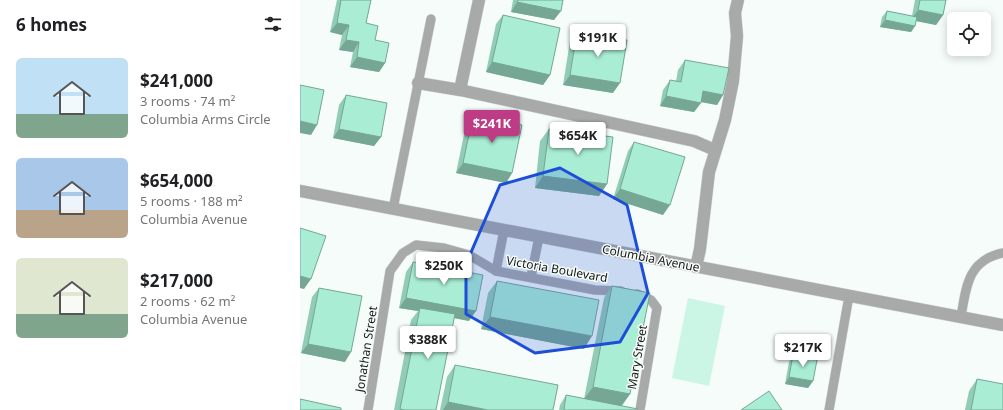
<!DOCTYPE html>
<meta charset="utf-8">
<style>
:root{--surface:#fff;--page:#f2f2f2;--text:#202124;--muted:#757577;--accent:#be3c86}
body{margin:0;font-family:"Noto Sans",sans-serif;background:var(--page);color:var(--text);height:100vh;display:flex;flex-direction:column;font-size:15px;white-space:nowrap}
*{box-sizing:border-box;margin:0}
p{font-size:13px;color:var(--muted)}
.icon{flex:none;width:22px;height:22px;fill:none;stroke:currentColor;stroke-width:2;stroke-linecap:round;stroke-linejoin:round}
.map{position:relative;flex:1;overflow:hidden}
.side{display:flex;flex-direction:column;background:var(--surface);width:300px}
.side>*{flex:none}
.fabs{position:absolute;left:647px;top:12px;display:grid;gap:8px}
.fabs a{display:grid;place-items:center;width:44px;height:44px;border-radius:6px;background:var(--surface);box-shadow:0 2px 10px #0003;font-size:20px}
.price{position:absolute;translate:-50% -34px;padding:0 9px;border-radius:4px;background:#fff;color:#222;font-size:13px;line-height:26px;filter:drop-shadow(0 1px 2px #0008)}
.price::after{content:'';position:absolute;left:50%;top:24px;width:12px;height:9px;margin-left:-6px;background:inherit;clip-path:polygon(0 0,100% 0,50% 100%)}
.price.active{background:var(--accent);color:#fff}
ul{padding:0;list-style:none}
li{display:flex;align-items:center;gap:12px;height:100px;padding:0 16px}
li span{display:grid;place-items:center;flex:none;width:112px;height:80px;border-radius:6px;color:#555}
li>.icon{margin-inline-start:auto}
span .icon{width:48px;height:48px;fill:#fffc;stroke-width:1}
li b{font-size:17px}
h2{display:flex;justify-content:space-between;align-items:center;height:48px;padding:0 16px;font-size:17px}
main{display:flex;flex:1;min-height:0}
.map>svg:first-child{display:block}
.green{fill:#cbf5e5}
.lines{fill:none;stroke-linecap:round;stroke-linejoin:round}
.service-casing{stroke:#d2d8d5;stroke-width:10}
.minor-casing{stroke:#d2d8d5;stroke-width:13}
.tertiary-casing{stroke:#d2d8d5;stroke-width:13}
.service{stroke:#a8aaaa;stroke-width:9}
.minor{stroke:#a8aaaa;stroke-width:12}
.tertiary{stroke:#a8aaaa;stroke-width:12}
.wall{fill:#91ccb6}
.shaded-wall{fill:#76a694}
.building{fill:#a9edd4;stroke:#76a694}
.marked{fill:#1d4ed8;fill-opacity:0.2;stroke:#1d4ed8;stroke-width:3;stroke-linejoin:round}
.labels{text-anchor:middle;dominant-baseline:central;stroke-width:3;stroke-linejoin:round;paint-order:stroke}
.street-label{font-size:12px;fill:#171818;stroke:#f6fcf9}
</style>
<main>
<section class="side">
<h2>6 homes<svg class="icon" aria-label="filters" viewBox="0 0 24 24"><path d="M4 7h16M4 17h16"/><circle cx="9" cy="7" r="2"/><circle cx="15" cy="17" r="2"/></svg></h2>
<ul>
<li><span style="background:linear-gradient(#bfe0f5 70%,#7fa58c 0)"><svg class="icon" aria-label="home" viewBox="0 0 24 24"><path d="M3 11l9-7 9 7M6 9v11h12V9"/></svg></span><div><b>$241,000</b><p>3 rooms · 74 m²</p><p>Columbia Arms Circle</p></div></li>
<li><span style="background:linear-gradient(#a9c7e8 65%,#b9a48a 0)"><svg class="icon" aria-label="home" viewBox="0 0 24 24"><path d="M3 11l9-7 9 7M6 9v11h12V9"/></svg></span><div><b>$654,000</b><p>5 rooms · 188 m²</p><p>Columbia Avenue</p></div></li>
<li><span style="background:linear-gradient(#dfe7d0 70%,#7fa58c 0)"><svg class="icon" aria-label="home" viewBox="0 0 24 24"><path d="M3 11l9-7 9 7M6 9v11h12V9"/></svg></span><div><b>$217,000</b><p>2 rooms · 62 m²</p><p>Columbia Avenue</p></div></li>
</ul>
</section>
<div class="map">
<svg width="703" height="410" viewBox="0 0 703 410">
<rect width="100%" height="100%" fill="#f6fcf9"/>
<path class="green" d="M 388,298 L 425,306 L 409,386 L 372,378 Z"/>
<g class="lines">
<g class="service-casing">
<g id="service">
<path d="M 93,209 L 131,19"/>
<path d="M 196,271 L 204,230"/>
<path d="M 231,277 L 239,237"/>
<path d="M 337,294 L 351,300 L 357,308 L 340,410"/>
<path d="M 661,317 C 666,287 668,260 703,253"/>
<path d="M 68,410 L 90,271 L 103,253 L 116,245 L 144,248 L 169,255 L 196,271 L 295,290 L 321,291"/>
<path d="M 529,410 L 549,296"/>
</g>
</g>
<g class="minor-casing">
<g id="minor">
<path d="M 118,83 L 160,90 L 394,141 L 415,150"/>
<path d="M 160,90 L 179,0"/>
<path d="M 396,267 L 400,249 L 409,172 L 425,120 L 433,81 L 437,36 L 435,13 L 438,0"/>
</g>
</g>
<g class="tertiary-casing">
<path id="tertiary" d="M 0,191 L 703,325"/>
</g>
<use href="#service" class="service"/>
<use href="#minor" class="minor"/>
<use href="#tertiary" class="tertiary"/>
</g>
<g class="wall">
<path d="M 37,0 L 71,0 L 66,23 L 75,40 L 85,63 L 79,72 L 50,67 L 53,52 L 39,50 L 42,35 L 30,32 Z"/>
<path d="M 213,0 L 263,0 L 254,20 L 211,12 Z"/>
<path d="M 615,0 L 646,0 L 643,15 L 636,25 L 616,21 L 615,26 L 611,32 L 580,27 L 582,17 L 587,11 L 612,16 Z"/>
<path d="M 203,15 L 250,75 L 243,85 L 186,72 L 196,24 Z"/>
<path d="M 277,32 L 313,93 L 263,85 L 270,41 Z"/>
<path d="M 385,60 L 423,95 L 417,105 L 401,102 L 394,112 L 360,106 L 363,90 L 370,80 L 376,81 L 378,70 Z"/>
<path d="M 46,95 L 81,137 L 74,146 L 33,138 L 39,105 Z"/>
<path d="M 173,115 L 212,173 L 206,183 L 156,173 L 166,125 Z"/>
<path d="M 249,129 L 307,184 L 299,196 L 235,188 L 240,141 Z"/>
<path d="M 334,142 L 363,215 L 313,199 L 328,151 Z"/>
<path d="M 113,262 L 169,321 L 154,318 L 136,410 L 94,410 L 111,320 L 118,311 L 99,308 L 106,272 Z"/>
<path d="M 197,281 L 284,349 L 181,329 L 188,293 Z"/>
<path d="M 312,286 L 330,394 L 322,406 L 337,410 L 259,410 L 260,405 L 266,395 L 284,399 L 304,298 Z"/>
<path d="M 19,288 L 45,362 L 1,353 L 12,297 Z"/>
<path d="M 493,355 L 513,381 L 508,388 L 485,384 L 489,362 Z"/>
<path d="M 155,365 L 253,410 L 140,410 L 147,377 Z"/>
<path d="M 677,379 L 703,410 L 665,410 L 669,391 Z"/>
</g>
<g class="shaded-wall">
<path d="M 217,2 L 261,11 L 254,20 L 211,12 Z"/>
<path d="M 618,10 L 643,15 L 636,25 L 611,20 Z"/>
<path d="M 585,20 L 615,26 L 611,32 L 580,27 Z"/>
<path d="M 37,23 L 49,25 L 42,35 L 30,32 Z"/>
<path d="M 46,40 L 59,42 L 53,52 L 39,50 Z"/>
<path d="M 57,57 L 85,63 L 79,72 L 50,67 Z"/>
<path d="M 192,62 L 250,75 L 243,85 L 186,72 Z"/>
<path d="M 270,75 L 320,83 L 313,93 L 263,85 Z"/>
<path d="M 403,91 L 423,95 L 417,105 L 396,101 Z"/>
<path d="M 366,96 L 401,103 L 394,112 L 360,106 Z"/>
<path d="M 0,121 L 17,125 L 11,135 L 0,133 Z"/>
<path d="M 39,129 L 81,137 L 74,146 L 33,138 Z"/>
<path d="M 163,163 L 212,173 L 206,183 L 156,173 Z"/>
<path d="M 243,176 L 307,184 L 299,196 L 235,188 Z"/>
<path d="M 320,189 L 370,205 L 363,215 L 313,199 Z"/>
<path d="M 0,276 L 11,279 L 4,289 L 0,288 Z"/>
<path d="M 106,298 L 176,311 L 169,321 L 119,311 L 120,308 L 118,311 L 99,308 Z"/>
<path d="M 190,317 L 292,336 L 284,349 L 181,329 Z"/>
<path d="M 8,344 L 51,352 L 45,362 L 1,353 Z"/>
<path d="M 489,377 L 513,381 L 508,388 L 485,384 Z"/>
<path d="M 293,387 L 330,394 L 321,406 L 284,399 Z"/>
<path d="M 148,402 L 188,410 L 143,410 Z"/>
</g>
<g class="building">
<path d="M 41,0 L 71,0 L 66,23 L 78,26 L 75,40 L 89,43 L 85,63 L 57,57 L 59,42 L 46,40 L 49,25 L 37,23 Z"/>
<path d="M 218,0 L 263,0 L 261,11 L 217,2 Z"/>
<path d="M 620,0 L 646,0 L 643,15 L 618,10 Z"/>
<path d="M 587,11 L 617,17 L 615,26 L 585,20 Z"/>
<path d="M 203,15 L 260,28 L 250,75 L 192,62 Z"/>
<path d="M 277,32 L 327,40 L 320,83 L 270,75 Z"/>
<path d="M 385,60 L 429,68 L 423,95 L 403,91 L 401,103 L 366,96 L 370,80 L 381,82 Z"/>
<path d="M 0,85 L 24,90 L 17,125 L 0,121 Z"/>
<path d="M 46,95 L 87,103 L 81,137 L 39,129 Z"/>
<path d="M 173,115 L 222,125 L 212,173 L 163,163 Z"/>
<path d="M 249,129 L 313,137 L 307,184 L 243,176 Z"/>
<path d="M 334,142 L 385,157 L 370,205 L 320,189 Z"/>
<path d="M 0,228 L 26,236 L 11,279 L 0,276 Z"/>
<path d="M 113,262 L 183,275 L 176,311 L 106,298 Z"/>
<path d="M 197,281 L 299,300 L 292,336 L 190,317 Z"/>
<path d="M 312,286 L 350,293 L 330,394 L 293,387 Z"/>
<path d="M 19,288 L 62,296 L 51,352 L 8,344 Z"/>
<path d="M 120,308 L 155,314 L 136,410 L 105,410 L 100,409 Z"/>
<path d="M 493,355 L 517,360 L 513,381 L 489,377 Z"/>
<path d="M 155,365 L 258,385 L 253,410 L 188,410 L 148,402 Z"/>
<path d="M 677,379 L 703,384 L 703,410 L 671,410 Z"/>
<path d="M 469,391 L 482,410 L 441,410 Z"/>
<path d="M 266,395 L 338,409 L 337,410 L 264,410 Z"/>
<path d="M 0,399 L 41,408 L 41,410 L 0,410 Z"/>
</g>
<path class="marked" d="M 260,168 L 327,205 L 348,293 L 320,342 L 235,353 L 166,314 L 166,264 L 200,185 Z"/>
<g class="labels">
<g class="street-label">
<text transform="translate(351 258) rotate(11)">Columbia Avenue</text>
<text transform="translate(257 269) rotate(10)">Victoria Boulevard</text>
<text transform="translate(66 349) rotate(-81)">Jonathan Street</text>
<text transform="translate(337 357) rotate(-80)">Mary Street</text>
</g>
</g>
</svg>
<div class="fabs">
<a><svg class="icon" aria-label="locate" viewBox="0 0 24 24"><circle cx="12" cy="12" r="6"/><path d="M12 2v4M12 18v4M2 12h4M18 12h4"/></svg></a>
</div>
<b class="price" style="left:298px;top:58px">$191K</b>
<b class="price active" style="left:192px;top:144px">$241K</b>
<b class="price" style="left:278px;top:156px">$654K</b>
<b class="price" style="left:144px;top:286px">$250K</b>
<b class="price" style="left:128px;top:360px">$388K</b>
<b class="price" style="left:503px;top:368px">$217K</b>
</div>
</main>
